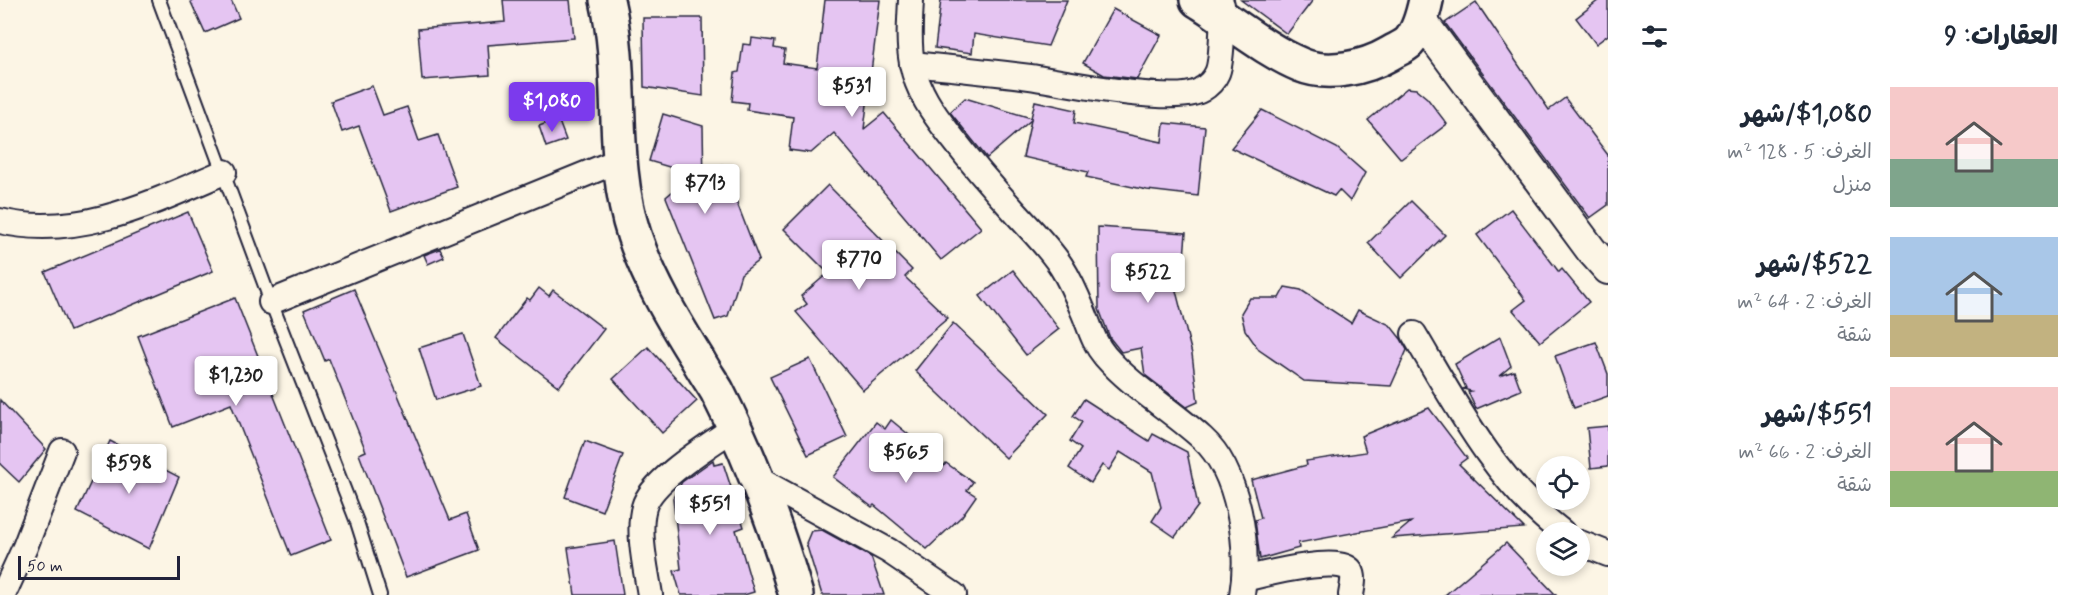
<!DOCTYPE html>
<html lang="ar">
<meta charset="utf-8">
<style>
:root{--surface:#fff;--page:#f2f2f3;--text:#1f2937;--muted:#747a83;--accent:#7c3aed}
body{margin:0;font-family:Mynerve,"Playpen Sans Arabic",sans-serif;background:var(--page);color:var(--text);direction:rtl;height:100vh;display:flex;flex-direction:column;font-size:22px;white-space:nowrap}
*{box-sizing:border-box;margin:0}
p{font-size:20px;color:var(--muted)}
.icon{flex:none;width:33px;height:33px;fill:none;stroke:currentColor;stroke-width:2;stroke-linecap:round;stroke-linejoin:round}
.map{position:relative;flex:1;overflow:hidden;direction:ltr}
.sheet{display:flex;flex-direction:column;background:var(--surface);width:480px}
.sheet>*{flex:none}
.controls{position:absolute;left:1536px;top:456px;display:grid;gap:12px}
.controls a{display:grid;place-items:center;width:54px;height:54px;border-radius:50%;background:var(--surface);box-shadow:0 3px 9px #0003;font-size:30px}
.scale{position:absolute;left:18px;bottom:15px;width:162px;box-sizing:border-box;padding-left:6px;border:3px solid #22223b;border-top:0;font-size:16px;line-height:21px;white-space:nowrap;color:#22223b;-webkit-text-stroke:4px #fcf5e5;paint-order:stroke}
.price{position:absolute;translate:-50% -51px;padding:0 14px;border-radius:6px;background:#fff;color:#222;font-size:20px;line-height:39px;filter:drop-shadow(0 2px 3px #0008)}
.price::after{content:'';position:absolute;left:50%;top:36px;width:18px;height:14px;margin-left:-9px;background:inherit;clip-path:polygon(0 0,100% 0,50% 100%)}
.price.on{background:var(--accent);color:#fff}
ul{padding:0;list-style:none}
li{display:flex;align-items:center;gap:18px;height:150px;padding:0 30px}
li span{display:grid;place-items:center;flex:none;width:168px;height:120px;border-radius:0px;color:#555}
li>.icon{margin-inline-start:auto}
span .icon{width:72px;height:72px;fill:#fffc;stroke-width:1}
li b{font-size:26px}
h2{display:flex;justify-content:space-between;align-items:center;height:72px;padding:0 30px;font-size:26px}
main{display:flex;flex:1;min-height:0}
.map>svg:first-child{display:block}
.building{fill:#e5c5f2;stroke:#22223b;stroke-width:1.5}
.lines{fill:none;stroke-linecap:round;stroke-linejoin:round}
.service-casing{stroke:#22223b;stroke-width:16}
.minor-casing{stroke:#22223b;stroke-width:28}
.tertiary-casing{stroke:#22223b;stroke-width:34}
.secondary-casing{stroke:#22223b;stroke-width:38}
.service{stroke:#fcf5e5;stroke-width:12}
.minor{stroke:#fcf5e5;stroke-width:24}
.tertiary{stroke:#fcf5e5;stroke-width:30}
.secondary{stroke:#fcf5e5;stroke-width:33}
</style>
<main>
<section class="sheet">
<h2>العقارات: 9<svg class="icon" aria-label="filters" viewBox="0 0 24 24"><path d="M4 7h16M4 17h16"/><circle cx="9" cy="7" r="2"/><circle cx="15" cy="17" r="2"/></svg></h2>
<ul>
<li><span style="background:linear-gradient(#f6c9c9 60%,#7fa58c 0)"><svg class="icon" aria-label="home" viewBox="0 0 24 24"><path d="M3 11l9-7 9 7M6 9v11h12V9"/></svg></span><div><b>$1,080/شهر</b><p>الغرف: 5 · 128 m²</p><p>منزل</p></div></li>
<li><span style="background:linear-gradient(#a9c7e8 65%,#c2b280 0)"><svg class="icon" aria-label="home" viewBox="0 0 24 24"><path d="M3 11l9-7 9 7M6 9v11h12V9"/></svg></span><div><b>$522/شهر</b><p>الغرف: 2 · 64 m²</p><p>شقة</p></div></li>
<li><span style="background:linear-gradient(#f6c9c9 70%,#8fb573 0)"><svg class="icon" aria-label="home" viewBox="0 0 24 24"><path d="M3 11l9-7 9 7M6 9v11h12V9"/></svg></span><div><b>$551/شهر</b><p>الغرف: 2 · 66 m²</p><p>شقة</p></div></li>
</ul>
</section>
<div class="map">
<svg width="1608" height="595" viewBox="0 0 1608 595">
<rect width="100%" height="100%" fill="#fcf5e5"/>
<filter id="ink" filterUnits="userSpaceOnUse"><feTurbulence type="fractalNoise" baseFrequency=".0167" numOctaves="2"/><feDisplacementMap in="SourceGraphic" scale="12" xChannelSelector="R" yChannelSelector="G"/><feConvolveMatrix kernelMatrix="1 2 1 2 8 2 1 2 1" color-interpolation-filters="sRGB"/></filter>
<g filter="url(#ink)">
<g class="building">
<path d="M 190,0 L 231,0 L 239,18 L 205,33 Z"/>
<path d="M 503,0 L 570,0 L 574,38 L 488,45 L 490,75 L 422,80 L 418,29 L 505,22 Z"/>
<path d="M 825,0 L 880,0 L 864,129 L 884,113 L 981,228 L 941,260 L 834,133 L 811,153 L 789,150 L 793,117 L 747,110 L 748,103 L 732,101 L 735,73 L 739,72 L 743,44 L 751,45 L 752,38 L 775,41 L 774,48 L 785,50 L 783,63 L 817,68 Z"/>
<path d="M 941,0 L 1067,0 L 1048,46 L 974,34 L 972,53 L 935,48 Z"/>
<path d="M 1241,0 L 1313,0 L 1287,34 Z"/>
<path d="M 1599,0 L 1608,0 L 1608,35 L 1596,44 L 1576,18 Z"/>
<path d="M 1476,2 L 1549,110 L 1565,98 L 1608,155 L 1608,205 L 1590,218 L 1445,23 Z"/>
<path d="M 1113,9 L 1161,35 L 1137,79 L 1104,75 L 1083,63 Z"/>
<path d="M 643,18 L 702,18 L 703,96 L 644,87 Z"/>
<path d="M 372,86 L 383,115 L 407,107 L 419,141 L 438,135 L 457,187 L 391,211 L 359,126 L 342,132 L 331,101 Z"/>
<path d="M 1407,88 L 1416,89 L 1427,98 L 1447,124 L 1401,159 L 1368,120 Z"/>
<path d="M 965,98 L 1031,118 L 1035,101 L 1076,110 L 1074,123 L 1162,142 L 1164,123 L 1205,127 L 1198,196 L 1147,190 L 1086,177 L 1088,172 L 1023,157 L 1031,120 L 987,158 L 950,112 Z"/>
<path d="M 1262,110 L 1337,148 L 1365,173 L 1350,201 L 1339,190 L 1334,196 L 1231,148 Z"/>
<path d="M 663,114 L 703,126 L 704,187 L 719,188 L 722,164 L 759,260 L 741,274 L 728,316 L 715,320 L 666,197 L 693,174 L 649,161 Z"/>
<path d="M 558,119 L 566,140 L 546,147 L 539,126 Z"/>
<path d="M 828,185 L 912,270 L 905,277 L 948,318 L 863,390 L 796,312 L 807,304 L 801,296 L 828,273 L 784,229 Z"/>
<path d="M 1411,201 L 1445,235 L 1401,278 L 1368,243 Z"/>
<path d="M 1511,209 L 1559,272 L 1562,269 L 1589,302 L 1540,342 L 1513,310 L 1526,300 L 1477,235 Z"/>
<path d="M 188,212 L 213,271 L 70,331 L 45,272 Z"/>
<path d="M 1098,227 L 1186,233 L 1182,282 L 1174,283 L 1192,354 L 1198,402 L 1187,407 L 1145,375 L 1141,348 L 1121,352 L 1110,338 L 1099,309 Z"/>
<path d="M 440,249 L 444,257 L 428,264 L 424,255 Z"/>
<path d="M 1013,270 L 1059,329 L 1026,355 L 980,296 Z"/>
<path d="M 1285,287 L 1301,290 L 1351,323 L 1358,310 L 1390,325 L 1401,339 L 1407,350 L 1391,386 L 1304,381 L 1259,350 L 1245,330 L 1241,313 L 1250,298 L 1279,298 Z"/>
<path d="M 539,288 L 549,296 L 553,290 L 604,329 L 559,387 L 496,338 L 527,298 L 530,300 Z"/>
<path d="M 354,289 L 450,520 L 466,514 L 479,550 L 406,577 L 359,454 L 366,451 L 329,359 L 325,361 L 304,310 Z"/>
<path d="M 235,298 L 331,540 L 291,556 L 231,404 L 173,427 L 138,336 Z"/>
<path d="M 953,323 L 1048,414 L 1006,458 L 915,371 Z"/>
<path d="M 463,334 L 481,386 L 436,400 L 419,348 Z"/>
<path d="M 1500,337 L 1511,366 L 1499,376 L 1514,371 L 1521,390 L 1476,409 L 1468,392 L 1471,391 L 1463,389 L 1466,388 L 1455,364 Z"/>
<path d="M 1596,342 L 1608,374 L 1608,396 L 1574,408 L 1555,356 Z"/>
<path d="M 648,347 L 697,401 L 662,433 L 613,379 Z"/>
<path d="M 810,359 L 847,437 L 808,455 L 770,377 Z"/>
<path d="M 1084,399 L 1149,441 L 1153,434 L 1187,452 L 1198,506 L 1175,537 L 1152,521 L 1161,507 L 1152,472 L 1120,452 L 1109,470 L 1102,465 L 1091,483 L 1069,468 L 1081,449 L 1070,441 L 1082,422 L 1073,416 Z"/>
<path d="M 0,400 L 46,449 L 19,482 L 0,464 Z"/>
<path d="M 1429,408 L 1467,458 L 1459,464 L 1524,528 L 1392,538 L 1411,522 L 1298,543 L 1299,548 L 1260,559 L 1255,520 L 1261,518 L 1251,480 L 1307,465 L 1306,461 L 1366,452 L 1361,436 Z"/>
<path d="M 891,420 L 914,439 L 907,448 L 941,470 L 946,463 L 973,482 L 967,490 L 976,496 L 962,516 L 927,549 L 874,505 L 872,507 L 833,477 L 876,422 L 885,429 Z"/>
<path d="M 1608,426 L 1608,466 L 1591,468 L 1587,428 Z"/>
<path d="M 110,441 L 179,477 L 149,549 L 77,512 Z"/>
<path d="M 585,441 L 623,455 L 602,511 L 565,497 Z"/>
<path d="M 713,460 L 714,465 L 723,463 L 744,527 L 736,530 L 754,592 L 744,595 L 681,595 L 674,571 L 681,569 L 673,498 L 682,482 Z"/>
<path d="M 822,530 L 871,557 L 884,595 L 822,595 L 806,543 L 811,531 Z"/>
<path d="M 615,541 L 623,595 L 575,595 L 568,548 Z"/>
<path d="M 1506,543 L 1556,595 L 1445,595 Z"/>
</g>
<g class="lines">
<g class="service-casing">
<path id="service" d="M 159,0 L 271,302 L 357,522 L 380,595"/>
</g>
<g class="minor-casing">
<g id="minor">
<path d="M 911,0 C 910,21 908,43 912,63 C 917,91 933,113 950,135 C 970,161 992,187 1014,211 C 1030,229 1048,246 1061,266 C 1070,280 1077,296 1083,311 C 1090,327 1093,342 1105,356 C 1133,388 1170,409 1202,438 C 1239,471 1250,547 1242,595"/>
<path d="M 912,64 C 951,68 991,72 1030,77 C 1064,82 1176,106 1201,90 C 1208,86 1214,80 1217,73 C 1222,63 1223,18 1222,5"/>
<path d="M 0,221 C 78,240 154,202 224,172"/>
<path d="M 271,302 L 620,160"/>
<path d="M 1414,334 C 1455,403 1496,482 1562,532"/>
<path d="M 756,478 L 889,551 L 954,595"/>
<path d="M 1580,543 L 1608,554"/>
<path d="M 1244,579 C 1261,575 1341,554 1351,571 C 1355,577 1352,588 1351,595"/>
<path d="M 3,595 L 25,547 L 62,451"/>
<path d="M 650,595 C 646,569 637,532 644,507 C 651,480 711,444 734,428"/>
</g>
</g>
<g class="tertiary-casing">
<path id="tertiary" d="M 1421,20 L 1591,250 L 1608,269"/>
</g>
<g class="secondary-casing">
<g id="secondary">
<path d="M 607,0 C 625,77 609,159 634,235 C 649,280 673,320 698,360 C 704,371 711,381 717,391 C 750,456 776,525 796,595"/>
<path d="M 1197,0 C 1231,21 1265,50 1301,65 C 1328,76 1365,68 1389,54 C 1395,50 1404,47 1409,42 C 1419,31 1423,14 1426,0"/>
</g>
</g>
<use href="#service" class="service"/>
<use href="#minor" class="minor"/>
<use href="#tertiary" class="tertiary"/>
<use href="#secondary" class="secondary"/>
</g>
</g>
</svg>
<div class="controls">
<a><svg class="icon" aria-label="locate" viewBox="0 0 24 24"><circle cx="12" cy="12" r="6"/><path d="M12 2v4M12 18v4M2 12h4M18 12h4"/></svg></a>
<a><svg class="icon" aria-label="layers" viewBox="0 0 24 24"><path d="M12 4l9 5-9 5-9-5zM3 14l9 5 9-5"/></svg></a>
</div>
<div class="scale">50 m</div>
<b class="price" style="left:852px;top:118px">$531</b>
<b class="price on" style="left:552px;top:133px">$1,080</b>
<b class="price" style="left:705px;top:215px">$713</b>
<b class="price" style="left:859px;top:291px">$770</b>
<b class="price" style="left:1148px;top:304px">$522</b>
<b class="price" style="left:236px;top:407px">$1,230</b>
<b class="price" style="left:906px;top:484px">$565</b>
<b class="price" style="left:129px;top:495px">$598</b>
<b class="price" style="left:710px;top:536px">$551</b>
</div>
</main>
